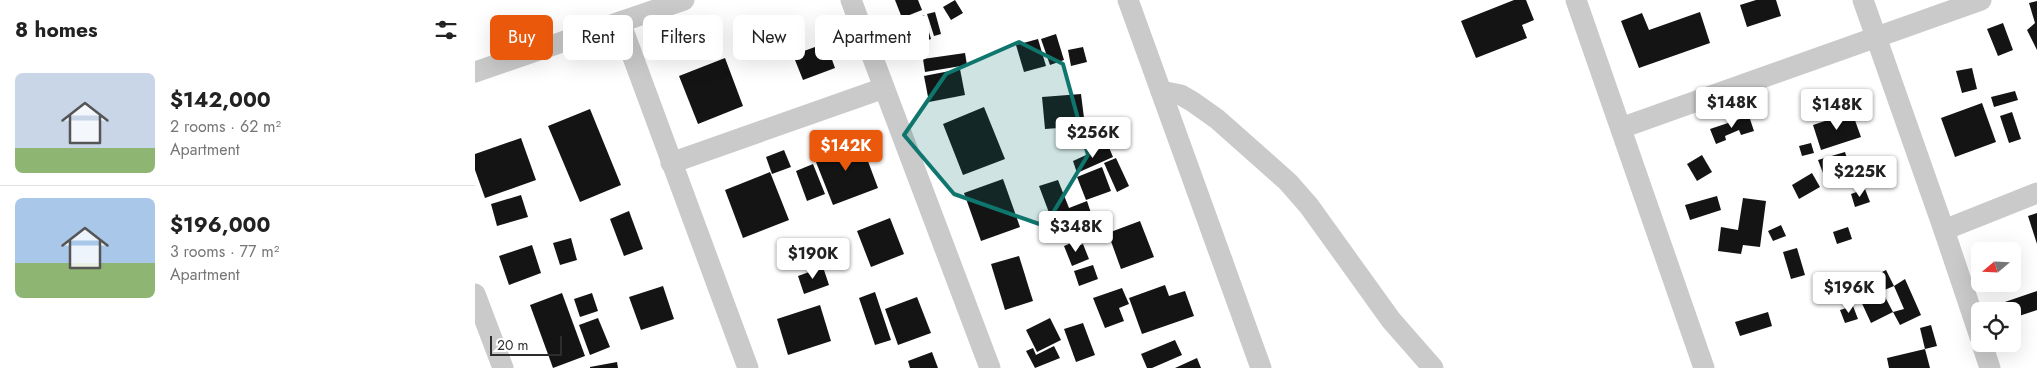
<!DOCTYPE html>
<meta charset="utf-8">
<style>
:root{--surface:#fff;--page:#f6f6f6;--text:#222;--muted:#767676;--line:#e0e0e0;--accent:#ea580c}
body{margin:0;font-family:Jost,sans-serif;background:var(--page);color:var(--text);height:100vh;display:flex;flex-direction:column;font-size:19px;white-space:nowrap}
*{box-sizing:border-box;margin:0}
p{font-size:16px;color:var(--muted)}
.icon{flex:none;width:28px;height:28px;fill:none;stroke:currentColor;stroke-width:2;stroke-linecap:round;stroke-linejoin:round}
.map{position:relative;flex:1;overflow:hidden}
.details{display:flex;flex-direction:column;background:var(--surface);width:475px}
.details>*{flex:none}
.hud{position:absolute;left:15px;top:15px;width:475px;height:45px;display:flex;gap:10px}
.needle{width:32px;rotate:251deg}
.controls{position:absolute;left:1496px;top:242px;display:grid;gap:10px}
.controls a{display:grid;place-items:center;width:50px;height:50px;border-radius:8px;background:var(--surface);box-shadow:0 5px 20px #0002;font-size:25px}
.scale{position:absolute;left:15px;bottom:12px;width:72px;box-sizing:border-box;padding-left:5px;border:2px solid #2d2d2d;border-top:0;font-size:14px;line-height:18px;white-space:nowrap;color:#2d2d2d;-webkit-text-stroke:4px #fff;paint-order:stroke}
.price{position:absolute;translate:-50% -42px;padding:0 11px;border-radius:5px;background:#fff;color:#222;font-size:16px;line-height:32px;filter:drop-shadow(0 1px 2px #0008)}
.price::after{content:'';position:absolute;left:50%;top:30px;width:15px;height:11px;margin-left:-8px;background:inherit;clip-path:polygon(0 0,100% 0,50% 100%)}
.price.selected{background:var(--accent);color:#fff}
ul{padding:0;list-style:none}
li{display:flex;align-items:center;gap:15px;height:125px;padding:0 15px}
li+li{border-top:1px solid var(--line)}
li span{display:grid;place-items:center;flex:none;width:140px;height:100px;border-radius:8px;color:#555}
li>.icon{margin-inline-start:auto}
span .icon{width:60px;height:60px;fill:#fffc;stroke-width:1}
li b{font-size:21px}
h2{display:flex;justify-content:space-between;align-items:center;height:60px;padding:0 15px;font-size:21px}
.pill{padding:0 18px;border-radius:8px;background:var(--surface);box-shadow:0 5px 20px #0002;font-size:18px;line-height:45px}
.pill.selected{background:var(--accent);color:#fff}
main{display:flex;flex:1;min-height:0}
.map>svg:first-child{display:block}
.building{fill:#141414}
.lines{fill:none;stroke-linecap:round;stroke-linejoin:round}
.street{stroke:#cacaca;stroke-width:21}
.marked{fill:#0f766e;fill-opacity:0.2;stroke:#0f766e;stroke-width:4;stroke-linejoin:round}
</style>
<main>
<section class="details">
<h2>8 homes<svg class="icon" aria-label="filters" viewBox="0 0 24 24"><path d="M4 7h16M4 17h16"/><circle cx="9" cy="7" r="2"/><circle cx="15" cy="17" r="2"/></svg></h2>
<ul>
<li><span style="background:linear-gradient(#c9d6e8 75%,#8fb573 0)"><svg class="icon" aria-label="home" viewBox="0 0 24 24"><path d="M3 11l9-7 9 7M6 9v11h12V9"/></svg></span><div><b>$142,000</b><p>2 rooms · 62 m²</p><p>Apartment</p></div></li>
<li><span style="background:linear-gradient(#a9c7e8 65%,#8fb573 0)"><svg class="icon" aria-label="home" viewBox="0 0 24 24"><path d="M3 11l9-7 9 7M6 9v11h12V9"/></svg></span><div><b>$196,000</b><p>3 rooms · 77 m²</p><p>Apartment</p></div></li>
</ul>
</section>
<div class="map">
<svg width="1562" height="368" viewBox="0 0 1562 368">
<rect width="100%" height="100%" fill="#fff"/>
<g class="building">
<path d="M 420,0 L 443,0 L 447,10 L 427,18 Z"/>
<path d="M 480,0 L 488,13 L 476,20 L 468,7 Z"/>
<path d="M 1039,0 L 1051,0 L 1059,20 L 1047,25 L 1052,38 L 1001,58 L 986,21 Z"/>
<path d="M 1281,0 L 1301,0 L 1306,16 L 1272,27 L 1265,5 Z"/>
<path d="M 1562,1 L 1562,50 L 1552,30 L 1560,23 L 1554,3 Z"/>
<path d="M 460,12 L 466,34 L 459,36 L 452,14 Z"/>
<path d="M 1225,12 L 1235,43 L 1164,68 L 1146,21 L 1167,13 L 1174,30 Z"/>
<path d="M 449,15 L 456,39 L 447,42 L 440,18 Z"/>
<path d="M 436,17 L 444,40 L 425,47 L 417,24 Z"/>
<path d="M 1528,23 L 1538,50 L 1523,56 L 1512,29 Z"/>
<path d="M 581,34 L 589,60 L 575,65 L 566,39 Z"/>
<path d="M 563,39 L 571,66 L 549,72 L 541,45 Z"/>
<path d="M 351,43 L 360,68 L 328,80 L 318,55 Z"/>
<path d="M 608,47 L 612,62 L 596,66 L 593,50 Z"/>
<path d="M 490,53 L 492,65 L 450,72 L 448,59 Z"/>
<path d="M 250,58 L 268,106 L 223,124 L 204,76 Z"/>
<path d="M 1497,68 L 1502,89 L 1487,93 L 1481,71 Z"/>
<path d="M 485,69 L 490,95 L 454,102 L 449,76 Z"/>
<path d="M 1540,91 L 1543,100 L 1519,107 L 1516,97 Z"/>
<path d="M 606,94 L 610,126 L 570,129 L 567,97 Z"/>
<path d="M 1507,103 L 1521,142 L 1480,157 L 1466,118 Z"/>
<path d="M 509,107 L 530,159 L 488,175 L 468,124 Z"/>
<path d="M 115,109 L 146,185 L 105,202 L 73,126 Z"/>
<path d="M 1377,112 L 1386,137 L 1346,150 L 1338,125 Z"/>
<path d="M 1537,112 L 1546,139 L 1534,143 L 1525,116 Z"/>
<path d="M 1274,116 L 1279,131 L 1266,135 L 1264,130 L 1250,136 L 1251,140 L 1241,144 L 1235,129 Z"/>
<path d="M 46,138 L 61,180 L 10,198 L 0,170 L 0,154 Z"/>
<path d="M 385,140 L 403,188 L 358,205 L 339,157 Z"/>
<path d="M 1336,143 L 1339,153 L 1327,156 L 1324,146 Z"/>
<path d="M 633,145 L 638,157 L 602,173 L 598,161 Z"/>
<path d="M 309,150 L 316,167 L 297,174 L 291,157 Z"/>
<path d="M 1370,152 L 1374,165 L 1348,173 L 1343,160 Z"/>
<path d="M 1227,155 L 1237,172 L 1222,181 L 1212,164 Z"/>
<path d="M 641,158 L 654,186 L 642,192 L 629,163 Z"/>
<path d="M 338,164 L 350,194 L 332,201 L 321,171 Z"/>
<path d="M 627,167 L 636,191 L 611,200 L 602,177 Z"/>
<path d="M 295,172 L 314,220 L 268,238 L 250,190 Z"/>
<path d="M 1337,173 L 1345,187 L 1324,199 L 1317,185 Z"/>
<path d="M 528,179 L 545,227 L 506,241 L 489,193 Z"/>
<path d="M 583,180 L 594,208 L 612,201 L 616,213 L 579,226 L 564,186 Z"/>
<path d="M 1390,189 L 1395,202 L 1380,207 L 1376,194 Z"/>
<path d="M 46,195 L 53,217 L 22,226 L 16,204 Z"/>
<path d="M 1242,196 L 1246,210 L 1215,220 L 1210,205 Z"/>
<path d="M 1268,198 L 1291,201 L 1285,247 L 1268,245 L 1266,254 L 1243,251 L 1246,227 L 1263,230 Z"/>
<path d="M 154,211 L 168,249 L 149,256 L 135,219 Z"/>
<path d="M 1562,213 L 1562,244 L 1553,216 Z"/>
<path d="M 415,218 L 429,254 L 396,267 L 382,231 Z"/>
<path d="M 621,218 L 625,230 L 587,243 L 583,231 Z"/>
<path d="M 665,221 L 679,257 L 646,269 L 633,233 Z"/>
<path d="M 1306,225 L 1311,236 L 1298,241 L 1293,231 Z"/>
<path d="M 1373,227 L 1377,239 L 1362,244 L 1358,232 Z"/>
<path d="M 96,238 L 102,260 L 85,265 L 78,243 Z"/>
<path d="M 601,241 L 603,246 L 608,244 L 614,259 L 597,266 L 589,246 Z"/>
<path d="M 57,245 L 66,273 L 34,285 L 24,256 Z"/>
<path d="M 1322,248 L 1330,275 L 1316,279 L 1308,252 Z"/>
<path d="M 544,256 L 558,301 L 530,310 L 516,264 Z"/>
<path d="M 618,265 L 623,279 L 604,286 L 599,271 Z"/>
<path d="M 348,267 L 354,285 L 329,294 L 323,276 Z"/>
<path d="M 1411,270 L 1419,286 L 1407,291 L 1418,312 L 1396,323 L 1379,286 Z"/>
<path d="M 1430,279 L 1446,315 L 1425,325 L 1418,312 L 1429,309 L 1419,286 Z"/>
<path d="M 690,285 L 694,296 L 710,291 L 719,316 L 667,334 L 654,298 Z"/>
<path d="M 188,286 L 199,319 L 166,330 L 154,297 Z"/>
<path d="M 647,288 L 654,304 L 644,308 L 649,321 L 630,328 L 618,298 Z"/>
<path d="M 1562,291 L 1562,310 L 1538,318 L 1538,311 L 1526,311 L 1524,304 Z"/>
<path d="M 400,292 L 416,340 L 400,345 L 384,298 Z"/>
<path d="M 87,293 L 110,356 L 78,368 L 55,305 Z"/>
<path d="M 117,293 L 123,311 L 105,317 L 99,299 Z"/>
<path d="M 442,297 L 456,333 L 423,345 L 410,309 Z"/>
<path d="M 345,305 L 356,341 L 313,355 L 302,319 Z"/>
<path d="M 1378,306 L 1383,319 L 1370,323 L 1365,310 Z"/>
<path d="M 1293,312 L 1297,326 L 1265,336 L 1260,322 Z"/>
<path d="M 123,318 L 135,347 L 115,355 L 104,325 Z"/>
<path d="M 575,318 L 586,340 L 562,352 L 551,330 Z"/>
<path d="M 608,323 L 620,355 L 601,362 L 589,329 Z"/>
<path d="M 1456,325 L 1462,346 L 1450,349 L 1445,328 Z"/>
<path d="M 700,340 L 707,355 L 677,368 L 672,368 L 666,354 Z"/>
<path d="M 579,346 L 585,358 L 560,368 L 551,351 L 558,348 L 561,355 Z"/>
<path d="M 1450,349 L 1455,368 L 1414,368 L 1412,358 Z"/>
<path d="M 457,352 L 463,368 L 435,368 L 433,361 Z"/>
<path d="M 722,358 L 726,368 L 700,368 Z"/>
<path d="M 142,362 L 143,368 L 115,368 L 115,367 Z"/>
</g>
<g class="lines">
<g class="street">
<path d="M 376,0 L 515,368"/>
<path d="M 653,0 L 786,368"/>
<path d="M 1101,0 L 1229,368"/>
<path d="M 1388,0 L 1469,230 L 1505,337"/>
<path d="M 145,22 L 273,368"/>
<path d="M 0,72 L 209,0"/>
<path d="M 686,91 L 706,95 L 718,102 L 742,119 L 813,182 L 834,206 L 916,320 L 958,368"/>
<path d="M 1146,128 L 1506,0"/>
<path d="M 196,163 L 409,88"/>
<path d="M 1469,230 L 1562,193"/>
<path d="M 0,294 L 28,368"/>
<path d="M 1507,344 L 1515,368"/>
</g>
</g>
<path class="marked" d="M 544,42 L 588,64 L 613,155 L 570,226 L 479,194 L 429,135 L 471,74 Z"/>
</svg>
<div class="controls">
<a><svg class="needle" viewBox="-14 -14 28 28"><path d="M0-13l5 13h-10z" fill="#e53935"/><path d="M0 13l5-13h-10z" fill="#767676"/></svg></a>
<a><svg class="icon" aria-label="locate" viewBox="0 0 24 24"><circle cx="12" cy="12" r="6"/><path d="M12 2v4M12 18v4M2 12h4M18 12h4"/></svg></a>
</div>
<div class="scale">20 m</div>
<b class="price" style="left:1257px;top:129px">$148K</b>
<b class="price" style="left:1362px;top:131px">$148K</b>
<b class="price" style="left:618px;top:159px">$256K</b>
<b class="price selected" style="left:371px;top:172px">$142K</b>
<b class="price" style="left:1385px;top:198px">$225K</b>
<b class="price" style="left:601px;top:253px">$348K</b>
<b class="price" style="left:338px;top:280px">$190K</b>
<b class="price" style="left:1374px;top:314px">$196K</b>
<div class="hud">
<a class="pill selected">Buy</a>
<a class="pill">Rent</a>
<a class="pill">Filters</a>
<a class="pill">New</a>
<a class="pill">Apartment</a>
</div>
</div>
</main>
